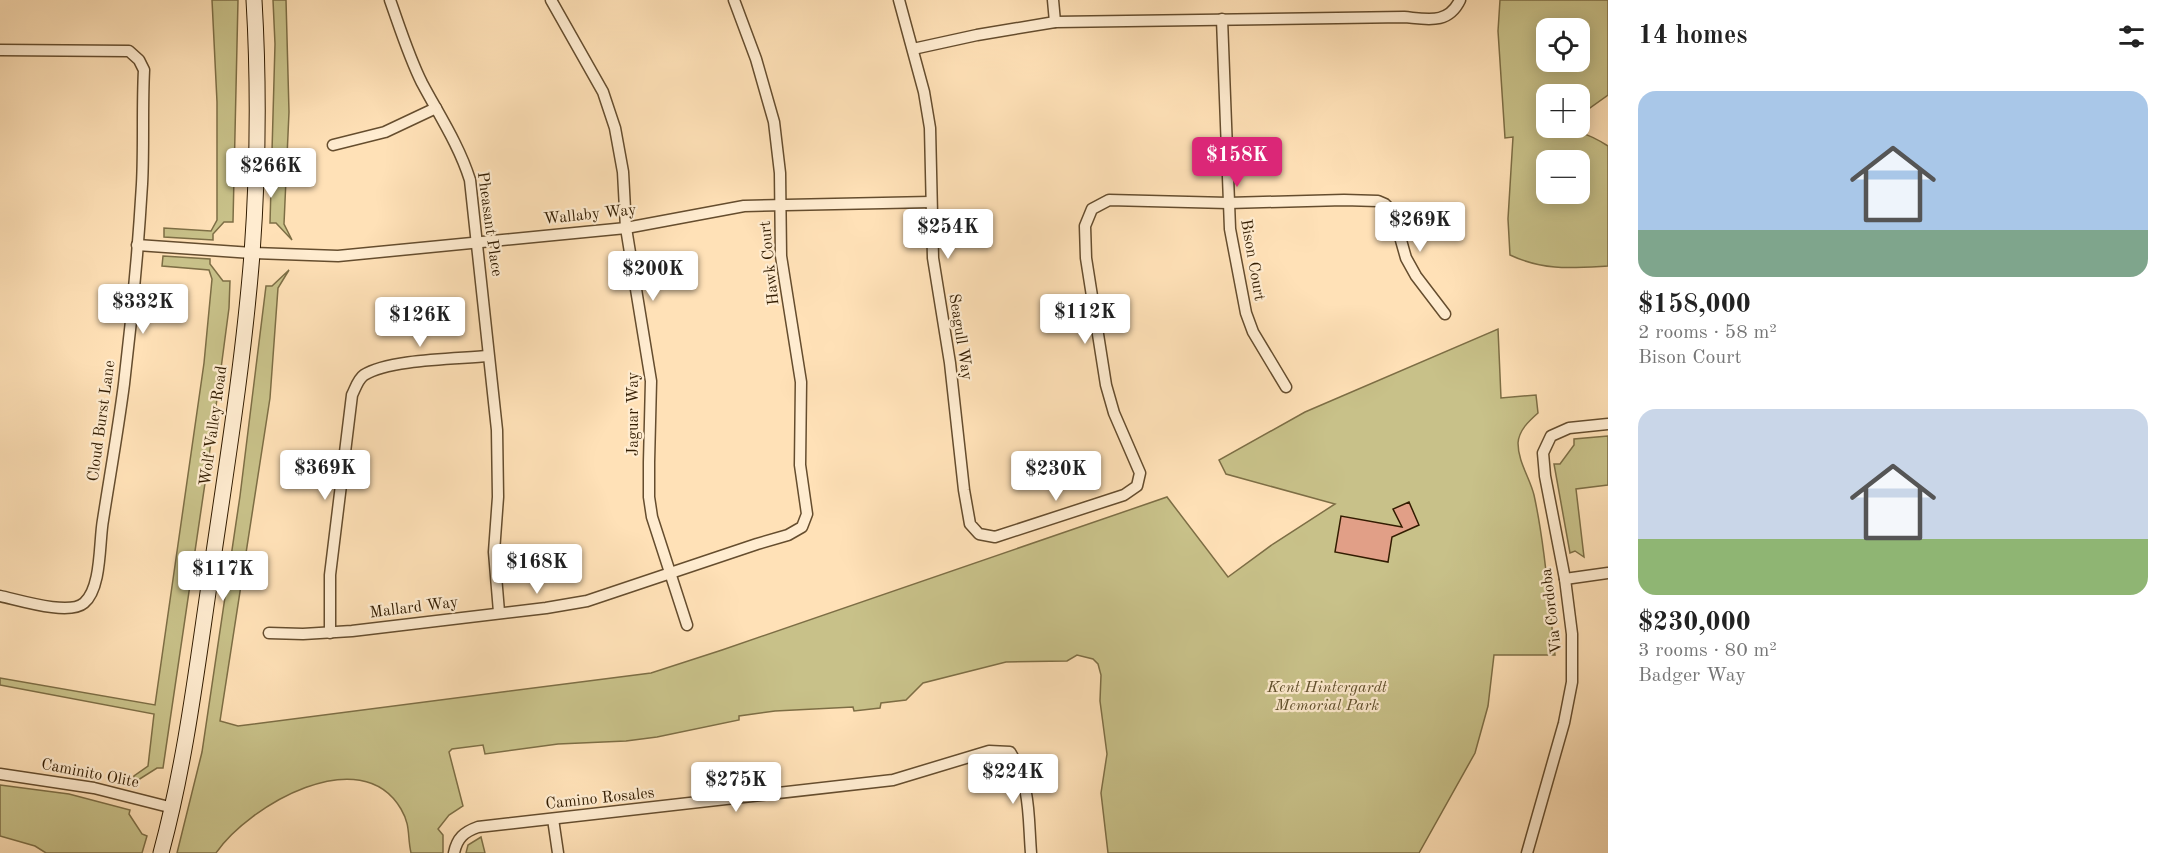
<!DOCTYPE html>
<meta charset="utf-8">
<style>
:root{--surface:#fff;--page:#f6f6f6;--text:#222;--muted:#767676;--accent:#db2777}
body{margin:0;font-family:"Old Standard TT",serif;background:var(--page);color:var(--text);height:100vh;display:flex;flex-direction:column;font-size:22px;white-space:nowrap}
*{box-sizing:border-box;margin:0}
p{font-size:20px;color:var(--muted)}
.icon{flex:none;width:33px;height:33px;fill:none;stroke:currentColor;stroke-width:2;stroke-linecap:round;stroke-linejoin:round}
.map{position:relative;flex:1;overflow:hidden}
.side{display:flex;flex-direction:column;background:var(--surface);width:570px}
.side>*{flex:none}
.buttons{position:absolute;left:1536px;top:18px;display:grid;gap:12px}
.buttons a{display:grid;place-items:center;width:54px;height:54px;border-radius:12px;background:var(--surface);box-shadow:0 3px 15px #0003;font-size:30px}
.price{position:absolute;translate:-50% -51px;padding:0 14px;border-radius:6px;background:#fff;color:#222;font-size:20px;line-height:39px;filter:drop-shadow(0 2px 3px #0008)}
.price::after{content:'';position:absolute;left:50%;top:36px;width:18px;height:14px;margin-left:-9px;background:inherit;clip-path:polygon(0 0,100% 0,50% 100%)}
.price.selected{background:var(--accent);color:#fff}
ul{padding:0;list-style:none}
li{display:grid;align-content:center;gap:12px;height:318px;padding:0 30px}
li span{display:grid;place-items:center;height:186px;border-radius:18px;color:#555}
li>.icon{margin-inline-start:auto}
span .icon{width:108px;height:108px;fill:#fffc;stroke-width:1}
li b{font-size:26px}
h2{display:flex;justify-content:space-between;align-items:center;height:72px;padding:0 30px;font-size:26px}
main{display:flex;flex:1;min-height:0}
.map>svg:first-child{display:block}
.green{fill:#c8c189;stroke:#7d6e45;stroke-width:1.5;fill-rule:evenodd}
.building{fill:#e19f87;stroke:#321c01;stroke-width:1.5}
.lines{fill:none;stroke-linecap:round;stroke-linejoin:round}
.street-casing{stroke:#654d2e;stroke-width:13}
.secondary-casing{stroke:#321c01;stroke-width:17}
.street{stroke:#ffecd0;stroke-width:10}
.secondary{stroke:#ffecd0;stroke-width:15}
.labels{text-anchor:middle;dominant-baseline:central;stroke-width:4.5;stroke-linejoin:round;paint-order:stroke}
.street-label{font-size:16px;fill:#321c01;stroke:#ffecd0}
.park-label{font-size:16px;font-style:italic;fill:#5f4e2a;stroke:#ffecd0}
</style>
<main>
<div class="map">
<svg width="1608" height="853" viewBox="0 0 1608 853">
<rect width="100%" height="100%" fill="#ffe1b7"/>
<filter id="stains"><feTurbulence type="fractalNoise" baseFrequency=".00333" numOctaves="4"/><feColorMatrix values="0 0 0 0 .2 0 0 0 0 .09 0 0 0 0 .02 0 0 0 .5 -.17"/></filter>
<radialGradient id="worn" r=".72"><stop offset=".6" stop-color="#630" stop-opacity="0"/><stop offset="1" stop-color="#630" stop-opacity=".3"/></radialGradient>
<g class="green">
<path d="M 212,0 L 238,0 L 233,222 L 224,222 L 213,234 L 213,240 L 164,237 L 164,228 L 211,231 L 217,220 L 217,102 Z"/>
<path d="M 273,0 L 286,0 L 289,112 L 284,224 L 292,240 L 276,223 L 270,223 L 275,44 Z"/>
<path d="M 1500,0 L 1608,0 L 1608,95 L 1580,115 L 1580,94 L 1546,94 L 1546,128 C 1571,128 1588,133 1608,146 L 1608,266 C 1572,268 1544,271 1510,255 L 1508,219 L 1513,137 L 1505,138 L 1498,31 ZM 1546,28 L 1580,28 L 1580,62 L 1546,62 ZM 1546,160 L 1580,160 L 1580,194 L 1546,194 Z"/>
<path d="M 163,256 L 210,259 L 210,264 L 223,281 L 230,281 L 229,308 L 213,429 L 163,768 L 157,768 L 138,780 L 137,785 L 133,785 L 134,776 L 148,766 L 154,714 L 0,685 L 0,678 L 155,705 L 204,363 L 212,279 L 209,270 L 162,266 Z"/>
<path d="M 289,270 L 278,288 L 270,398 L 220,721 L 238,726 L 651,673 L 722,650 L 1167,497 L 1228,577 L 1273,544 L 1335,504 L 1226,474 L 1219,460 L 1305,412 L 1498,329 L 1501,398 L 1536,395 L 1538,413 C 1529,421 1519,430 1518,443 C 1518,462 1530,478 1534,495 C 1545,545 1549,604 1555,655 L 1494,655 L 1488,706 L 1475,753 L 1419,853 L 1108,853 L 1101,793 L 1107,754 L 1100,701 L 1101,675 L 1098,664 L 1093,659 L 1077,655 L 1067,661 L 1006,662 L 923,683 L 906,700 L 881,703 L 880,708 L 854,711 L 853,707 L 775,711 L 739,716 L 739,720 L 657,737 L 626,741 L 558,744 L 485,754 L 483,745 L 452,749 L 449,752 L 450,756 L 463,806 L 449,815 L 438,829 L 443,835 L 443,853 L 411,853 C 407,835 411,826 401,809 C 361,740 248,806 216,853 L 177,853 L 202,752 L 240,496 L 266,286 L 272,286 Z"/>
<path d="M 1608,436 L 1608,485 L 1576,489 L 1584,557 L 1575,551 L 1570,553 L 1554,464 L 1560,464 L 1574,445 L 1574,439 Z"/>
<path d="M 0,785 L 69,794 L 130,810 L 129,814 L 142,834 L 147,836 L 142,853 L 46,853 L 35,846 L 0,836 Z"/>
<path d="M 481,837 L 485,853 L 466,853 L 468,845 Z"/>
</g>
<path class="building" d="M 1409,502 L 1419,525 L 1392,537 L 1388,562 L 1335,552 L 1341,516 L 1402,527 L 1393,509 Z"/>
<g class="lines">
<g class="street-casing">
<g id="street">
<path d="M 390,0 C 400,28 409,57 422,83 C 439,115 459,145 470,180 L 497,430 L 498,497 L 494,552 L 499,612"/>
<path d="M 551,0 L 603,92 L 615,128 L 623,172 L 626,228 L 651,381 L 649,462 L 649,497 L 652,517 L 687,625"/>
<path d="M 899,0 L 924,92 L 930,128 L 933,258 L 950,363 L 964,490 L 970,524 L 979,534 L 995,537 L 1124,495 L 1137,486 L 1140,473 L 1114,413 L 1106,385 L 1086,258 L 1085,226 L 1092,209 L 1109,200 L 1228,203 L 1344,200 L 1378,201 L 1385,204 L 1393,212 L 1406,258 L 1416,276 L 1445,314"/>
<path d="M 1053,0 L 1055,22"/>
<path d="M 1222,19 L 1230,229 L 1246,313 L 1253,332 L 1286,387"/>
<path d="M 913,49 L 977,35 L 1055,22 L 1404,17 C 1427,19 1448,25 1460,0"/>
<path d="M 0,50 L 129,51 L 139,60 L 144,70 C 142,108 144,147 142,184 C 138,251 132,318 124,384 C 118,430 110,475 103,520 C 99,541 102,588 84,603 C 69,616 19,600 0,596"/>
<path d="M 333,145 L 385,132 L 436,108"/>
<path d="M 137,245 L 252,253 L 338,256 L 626,228 L 744,206 L 931,202"/>
<path d="M 1565,579 L 1608,573"/>
<path d="M 269,633 L 303,634 L 352,631 L 546,608 L 587,601 L 757,544 L 788,535 L 802,527 L 807,514 L 800,465 L 801,382 L 781,256 L 780,173 L 774,122 L 756,59 L 734,0"/>
<path d="M 330,633 L 330,575 L 352,395 C 355,389 358,379 364,375 C 389,359 457,359 488,356"/>
<path d="M 0,774 L 94,788 L 173,808"/>
<path d="M 553,819 L 558,853"/>
<path d="M 454,853 C 457,838 464,832 478,827 L 893,780 L 989,751 L 1010,752 C 1031,786 1028,815 1031,853"/>
<path d="M 1527,853 L 1564,723 L 1572,682 L 1572,634 L 1565,579 L 1545,476 L 1543,453 L 1551,436 L 1569,428 L 1608,424"/>
</g>
</g>
<g class="secondary-casing">
<path id="secondary" d="M 161,853 C 187,757 198,657 213,559 C 228,457 244,356 252,254 C 258,170 259,84 254,0"/>
</g>
<use href="#street" class="street"/>
<use href="#secondary" class="secondary"/>
</g>
<g class="labels">
<g class="street-label">
<text transform="translate(590 215) rotate(-6)">Wallaby Way</text>
<text transform="translate(489 224) rotate(82)">Pheasant Place</text>
<text transform="translate(1252 260) rotate(80)">Bison Court</text>
<text transform="translate(770 263) rotate(-96)">Hawk Court</text>
<text transform="translate(960 337) rotate(81)">Seagull Way</text>
<text transform="translate(634 414) rotate(-90)">Jaguar Way</text>
<text transform="translate(102 421) rotate(-82)">Cloud Burst Lane</text>
<text transform="translate(214 426) rotate(-82)">Wolf Valley Road</text>
<text transform="translate(414 608) rotate(-7)">Mallard Way</text>
<text transform="translate(1552 611) rotate(-97)">Via Cordoba</text>
<text transform="translate(90 774) rotate(11)">Caminito Olite</text>
<text transform="translate(600 799) rotate(-6)">Camino Rosales</text>
</g>
<g class="park-label">
<text x="1327" y="688">Kent Hintergardt<tspan x="1327" dy="18">Memorial Park</tspan></text>
</g>
</g>
<rect width="100%" height="100%" filter="url(#stains)"/>
<rect width="100%" height="100%" fill="url(#worn)"/>
</svg>
<div class="buttons">
<a><svg class="icon" aria-label="locate" viewBox="0 0 24 24"><circle cx="12" cy="12" r="6"/><path d="M12 2v4M12 18v4M2 12h4M18 12h4"/></svg></a>
<a>+</a>
<a>−</a>
</div>
<b class="price selected" style="left:1237px;top:188px">$158K</b>
<b class="price" style="left:271px;top:199px">$266K</b>
<b class="price" style="left:1420px;top:253px">$269K</b>
<b class="price" style="left:948px;top:260px">$254K</b>
<b class="price" style="left:653px;top:302px">$200K</b>
<b class="price" style="left:143px;top:335px">$332K</b>
<b class="price" style="left:1085px;top:345px">$112K</b>
<b class="price" style="left:420px;top:348px">$126K</b>
<b class="price" style="left:325px;top:501px">$369K</b>
<b class="price" style="left:1056px;top:502px">$230K</b>
<b class="price" style="left:537px;top:595px">$168K</b>
<b class="price" style="left:223px;top:602px">$117K</b>
<b class="price" style="left:1013px;top:805px">$224K</b>
<b class="price" style="left:736px;top:813px">$275K</b>
</div>
<section class="side">
<h2>14 homes<svg class="icon" aria-label="filters" viewBox="0 0 24 24"><path d="M4 7h16M4 17h16"/><circle cx="9" cy="7" r="2"/><circle cx="15" cy="17" r="2"/></svg></h2>
<ul>
<li><span style="background:linear-gradient(#a9c7e8 75%,#7fa58c 0)"><svg class="icon" aria-label="home" viewBox="0 0 24 24"><path d="M3 11l9-7 9 7M6 9v11h12V9"/></svg></span><div><b>$158,000</b><p>2 rooms · 58 m²</p><p>Bison Court</p></div></li>
<li><span style="background:linear-gradient(#c9d6e8 70%,#8fb573 0)"><svg class="icon" aria-label="home" viewBox="0 0 24 24"><path d="M3 11l9-7 9 7M6 9v11h12V9"/></svg></span><div><b>$230,000</b><p>3 rooms · 80 m²</p><p>Badger Way</p></div></li>
</ul>
</section>
</main>
